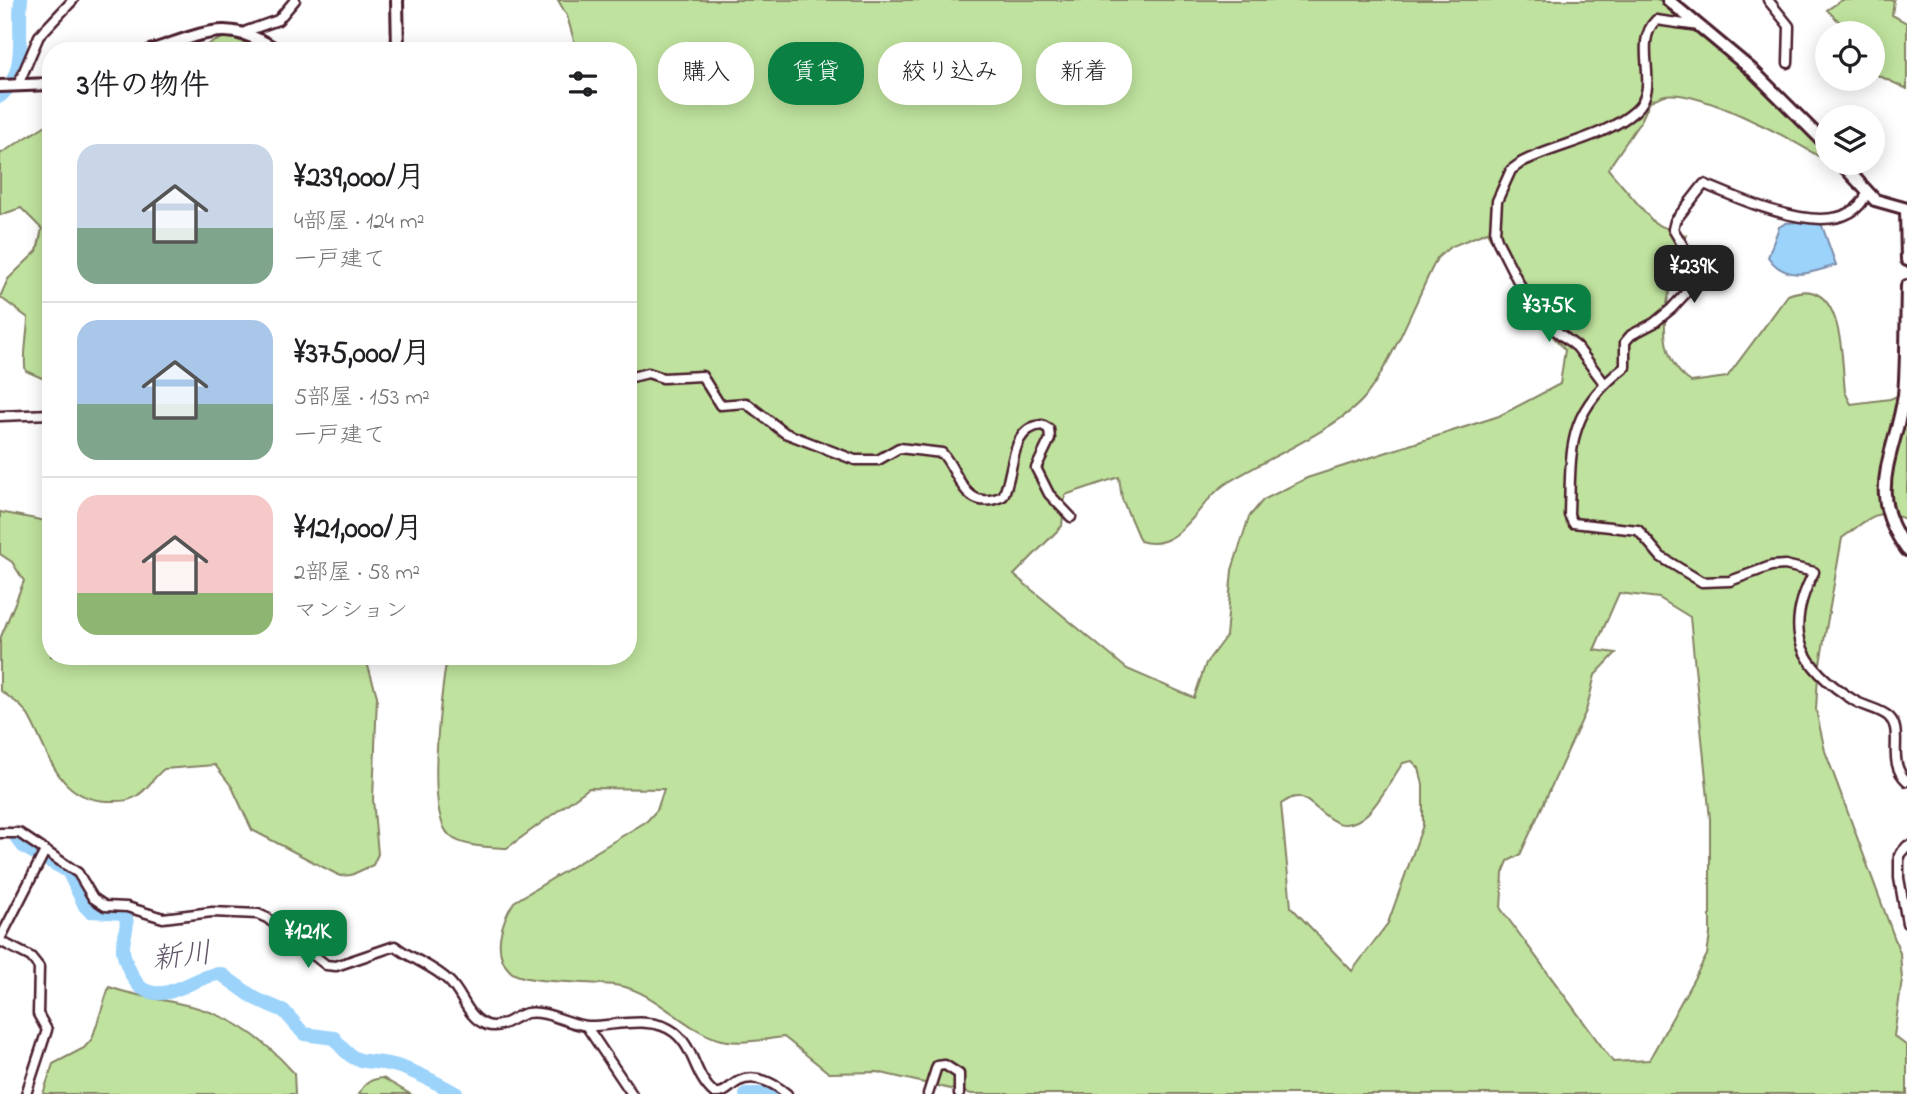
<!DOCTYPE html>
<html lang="ja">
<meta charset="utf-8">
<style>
:root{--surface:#fff;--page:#f6f6f6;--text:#202124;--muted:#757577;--line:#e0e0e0;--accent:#0b8043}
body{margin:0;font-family:"Indie Flower","Klee One",sans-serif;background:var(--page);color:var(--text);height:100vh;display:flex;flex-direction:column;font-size:26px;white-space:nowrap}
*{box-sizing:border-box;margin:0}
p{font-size:23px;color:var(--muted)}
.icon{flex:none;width:38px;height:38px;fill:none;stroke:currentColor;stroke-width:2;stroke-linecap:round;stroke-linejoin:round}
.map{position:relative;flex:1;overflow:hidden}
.panel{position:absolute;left:42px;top:42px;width:595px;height:623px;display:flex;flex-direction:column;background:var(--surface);border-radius:28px;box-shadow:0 4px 18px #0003}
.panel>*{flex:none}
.guide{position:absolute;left:658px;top:42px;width:665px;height:63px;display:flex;gap:14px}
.tools{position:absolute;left:1815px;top:21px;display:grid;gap:14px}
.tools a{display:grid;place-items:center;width:70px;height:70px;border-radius:50%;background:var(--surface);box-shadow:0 4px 18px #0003;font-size:35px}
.price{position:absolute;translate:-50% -60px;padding:0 16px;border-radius:14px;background:var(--accent);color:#fff;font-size:23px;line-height:46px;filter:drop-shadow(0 2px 4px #0008)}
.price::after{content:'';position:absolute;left:50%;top:42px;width:21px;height:16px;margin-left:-10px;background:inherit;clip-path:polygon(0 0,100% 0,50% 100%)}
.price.on{background:#222;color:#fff}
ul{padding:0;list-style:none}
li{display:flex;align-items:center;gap:21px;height:175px;padding:0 35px}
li+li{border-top:2px solid var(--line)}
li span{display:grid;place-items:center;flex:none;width:196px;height:140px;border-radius:21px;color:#555}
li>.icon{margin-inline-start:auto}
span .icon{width:84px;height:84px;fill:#fffc;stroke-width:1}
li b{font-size:30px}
h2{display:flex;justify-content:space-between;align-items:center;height:84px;padding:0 35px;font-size:30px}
.pill{padding:0 24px;border-radius:28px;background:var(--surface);box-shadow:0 4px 18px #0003;font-size:24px;line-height:63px}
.pill.on{background:var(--accent);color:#fff}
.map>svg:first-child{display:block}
.green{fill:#bfe39e;stroke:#848164;stroke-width:2;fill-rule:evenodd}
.water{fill:#9bd3fb;stroke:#7b8ba8;stroke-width:2}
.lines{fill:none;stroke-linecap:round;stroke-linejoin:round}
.river{stroke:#9bd3fb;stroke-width:14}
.street-casing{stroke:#4a1f2b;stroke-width:13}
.secondary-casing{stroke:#4a1f2b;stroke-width:16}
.street{stroke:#fff;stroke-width:8}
.secondary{stroke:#fff;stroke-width:10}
.labels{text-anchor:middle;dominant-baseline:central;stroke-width:5;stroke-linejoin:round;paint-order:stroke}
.water-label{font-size:30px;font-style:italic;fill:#625569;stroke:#fff}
</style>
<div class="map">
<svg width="1907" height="1094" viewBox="0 0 1907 1094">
<rect width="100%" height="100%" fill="#fff"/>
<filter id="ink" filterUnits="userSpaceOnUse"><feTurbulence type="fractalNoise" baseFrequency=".0143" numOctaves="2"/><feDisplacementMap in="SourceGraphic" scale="14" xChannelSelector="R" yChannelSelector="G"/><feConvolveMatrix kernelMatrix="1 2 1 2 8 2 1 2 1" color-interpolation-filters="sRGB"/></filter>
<g filter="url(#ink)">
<g class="green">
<path d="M 558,0 L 1664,0 L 1767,89 L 1822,147 L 1818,156 C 1788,137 1700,90 1665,95 C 1660,96 1654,100 1650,101 L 1642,119 L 1608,169 L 1655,224 L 1686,235 C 1672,280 1644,350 1691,382 L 1727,377 L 1788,295 C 1844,273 1841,356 1845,392 L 1851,404 L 1890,399 L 1907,392 L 1907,520 C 1876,505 1868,520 1842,538 L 1818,675 L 1816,710 L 1825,751 L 1900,953 L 1902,980 L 1894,1036 L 1907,1046 L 1907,1094 L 972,1094 L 877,1072 L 829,1073 L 784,1037 C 763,1039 736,1046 715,1038 C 681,1026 657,994 621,986 C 598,981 524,985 510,971 C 491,952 502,920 514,902 L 647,821 L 657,810 L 664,789 L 589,788 L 507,848 C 491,847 462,847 450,836 C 424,812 442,690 447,656 L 628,656 L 628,51 L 577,51 L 567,16 ZM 1487,232 L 1529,309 L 1565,350 L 1560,384 L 1499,416 L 1307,478 L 1263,500 L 1249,517 L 1232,570 L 1226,636 L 1206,663 L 1194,698 L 1127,669 L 1014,575 L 1062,526 L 1065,495 L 1119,477 L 1122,499 L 1140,541 C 1179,554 1197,504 1224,485 C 1261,461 1340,428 1365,397 C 1393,361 1416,300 1437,258 L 1450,247 ZM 1619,593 L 1659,598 L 1690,617 L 1710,819 L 1710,934 L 1707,955 L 1649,1060 L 1613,1062 L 1501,909 L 1503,873 L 1508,861 L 1520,855 L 1586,711 L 1595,675 L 1616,653 L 1594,650 ZM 1412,761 L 1419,768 L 1423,784 L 1423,825 L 1388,923 L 1352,971 L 1291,907 L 1281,804 C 1288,800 1294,795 1302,798 C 1321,806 1337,842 1368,813 C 1382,799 1392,778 1403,763 Z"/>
<path d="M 1842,0 L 1894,0 L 1892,15 L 1907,23 L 1907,89 L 1873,73 L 1873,52 L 1876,47 L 1872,33 L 1851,33 L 1827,10 Z"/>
<path d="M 227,36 L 266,51 L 193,51 Z"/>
<path d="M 51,122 L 51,378 L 44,379 L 26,371 C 22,363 28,331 28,318 L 0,297 L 8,279 L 37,251 L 42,229 L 21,208 L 0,215 L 0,154 Z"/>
<path d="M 0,512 L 51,522 L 51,656 L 365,656 L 377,696 L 373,799 L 378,854 L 373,865 L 351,875 L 340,876 L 252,830 L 232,787 L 215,765 L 164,769 C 152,778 147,792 133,798 C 126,802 115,801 107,801 C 55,799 48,749 28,715 C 21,703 9,698 0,690 L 0,639 L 24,581 L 12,562 L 0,554 Z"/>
<path d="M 109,987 C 132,995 152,998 177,1003 C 227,1012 261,1036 294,1073 L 295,1094 L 43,1094 L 53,1064 L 84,1048 L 92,1039 Z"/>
<path d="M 383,1078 L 410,1094 L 359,1094 C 364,1083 371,1079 383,1078 Z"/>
</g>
<path class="water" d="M 1820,220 L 1836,265 C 1810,274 1785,282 1768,257 L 1779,227 L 1786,223 Z"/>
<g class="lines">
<g class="river">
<path d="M 0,96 C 29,73 17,31 21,0"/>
<path d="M 16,837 L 24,847 L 68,871 L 85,906 L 90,911 L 124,913 C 131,925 122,937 123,950 C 124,960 134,984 143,989 C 169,1004 196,974 221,974 L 256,999 L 284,1011 L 304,1034 L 334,1038 C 359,1071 363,1056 397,1066 C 414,1071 441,1085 457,1094"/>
<path d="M 746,1094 L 771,1094"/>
</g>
<g class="street-casing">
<g id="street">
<path d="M 1768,0 L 1789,26 L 1788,63"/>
<path d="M 247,31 L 278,20 L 295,0"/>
<path d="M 18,85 L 39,36 L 73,0"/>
<path d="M 1867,193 C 1844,249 1741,199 1704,184 L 1675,221 L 1673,229 L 1692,261 L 1692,277 L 1685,294 L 1671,309 L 1654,323 L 1631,335 L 1625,342 L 1625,367 C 1566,412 1571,448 1569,515 L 1573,523 L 1638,530 L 1661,557 L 1702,582 L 1730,581 L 1771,566 L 1785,565 L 1814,572 C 1782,632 1800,667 1855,701 C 1865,707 1881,709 1889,717 C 1905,732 1885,762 1907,781"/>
<path d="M 628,378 L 648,373 L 663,378 L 702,376 L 720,405 L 746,403 L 785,433 L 855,460 L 878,460 L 899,448 L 942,453 C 960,473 964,514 1003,496 C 1015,472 1009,428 1042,425 L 1049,429 L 1050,439 L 1036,468 L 1049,494 L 1071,517"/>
<path d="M 1604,383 L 1577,347 L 1551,327 L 1531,307 L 1498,242 L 1495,233 L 1497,201 L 1511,170 L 1522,162 C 1558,144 1604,138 1635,111 C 1663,87 1631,45 1656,20 L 1699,26"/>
<path d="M 0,416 L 51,414"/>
<path d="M 0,833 L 19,833 L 78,873 L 93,898 L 105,906 L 127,907 L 163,918 L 212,912 L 258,914 L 267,918 L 326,965 L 336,966 L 395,946 C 411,959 434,966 449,981 C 463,994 467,1018 487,1025 C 501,1030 514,1016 527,1013 C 546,1009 574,1027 590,1026 C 614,1026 652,1015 674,1032 C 695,1048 694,1076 714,1093 C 727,1094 729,1086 739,1081 C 756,1073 775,1084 787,1094"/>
<path d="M 1907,846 L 1899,855 L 1899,878 L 1907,923"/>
<path d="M 0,939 L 45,851"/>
<path d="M 0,941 L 31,957 L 39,967 L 38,1014 L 47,1030 L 26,1094"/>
<path d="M 587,1027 L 632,1094"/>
<path d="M 928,1094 L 937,1066 L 945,1065 L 959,1074 L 959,1094"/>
</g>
</g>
<g class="secondary-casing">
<g id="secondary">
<path d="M 397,0 L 398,51"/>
<path d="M 1668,0 L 1752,70 L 1827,145"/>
<path d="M 150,51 C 204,34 227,16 278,51"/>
<path d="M 0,86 L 51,84"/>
<path d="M 1841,163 L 1875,200 L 1907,209"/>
<path d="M 1906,209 L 1907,260"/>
<path d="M 1907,286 C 1906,322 1907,360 1904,395 C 1895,457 1864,491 1907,550"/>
</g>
</g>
<use href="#street" class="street"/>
<use href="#secondary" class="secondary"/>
</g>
</g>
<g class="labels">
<g class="water-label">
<text transform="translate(182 958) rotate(-7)">新川</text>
</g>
</g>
</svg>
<div class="tools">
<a><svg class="icon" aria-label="locate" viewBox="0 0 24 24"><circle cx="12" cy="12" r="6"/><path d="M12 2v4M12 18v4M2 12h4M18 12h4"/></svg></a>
<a><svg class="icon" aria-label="layers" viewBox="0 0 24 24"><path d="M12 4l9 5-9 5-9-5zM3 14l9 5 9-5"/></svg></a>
</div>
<b class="price on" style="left:1694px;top:305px">¥239K</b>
<b class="price" style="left:1549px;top:344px">¥375K</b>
<b class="price" style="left:308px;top:970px">¥121K</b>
<div class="guide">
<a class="pill">購入</a>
<a class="pill on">賃貸</a>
<a class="pill">絞り込み</a>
<a class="pill">新着</a>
</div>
<section class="panel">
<h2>3件の物件<svg class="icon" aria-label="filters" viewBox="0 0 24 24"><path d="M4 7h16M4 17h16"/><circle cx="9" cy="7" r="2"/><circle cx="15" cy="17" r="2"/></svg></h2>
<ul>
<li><span style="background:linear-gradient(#c9d6e8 60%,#7fa58c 0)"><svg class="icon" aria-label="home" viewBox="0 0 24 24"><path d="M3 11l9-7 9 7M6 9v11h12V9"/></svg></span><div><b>¥239,000/月</b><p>4部屋 · 124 m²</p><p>一戸建て</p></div></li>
<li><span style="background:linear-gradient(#a9c7e8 60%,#7fa58c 0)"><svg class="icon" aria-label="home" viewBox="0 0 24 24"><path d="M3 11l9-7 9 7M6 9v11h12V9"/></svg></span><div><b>¥375,000/月</b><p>5部屋 · 153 m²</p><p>一戸建て</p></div></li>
<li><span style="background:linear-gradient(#f6c9c9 70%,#8fb573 0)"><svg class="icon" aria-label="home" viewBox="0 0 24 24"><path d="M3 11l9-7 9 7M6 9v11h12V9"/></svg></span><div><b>¥121,000/月</b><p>2部屋 · 58 m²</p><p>マンション</p></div></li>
</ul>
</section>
</div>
